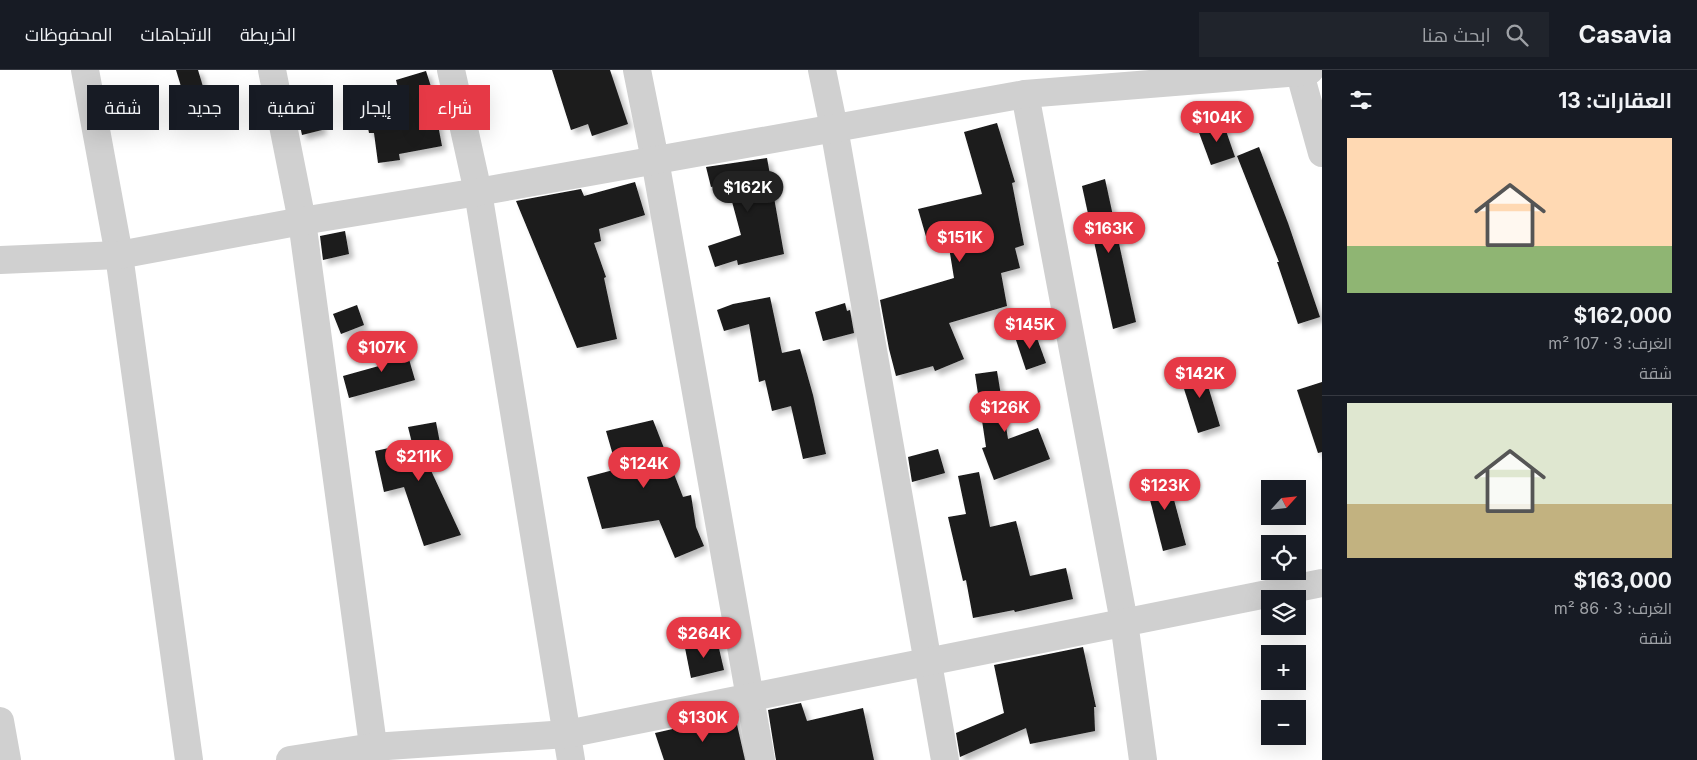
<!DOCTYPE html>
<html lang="ar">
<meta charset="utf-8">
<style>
:root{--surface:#171b24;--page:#20242c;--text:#f1f3f6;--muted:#9ea1a6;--line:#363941;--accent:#e63946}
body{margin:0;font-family:Inter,Cairo,sans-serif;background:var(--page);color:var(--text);direction:rtl;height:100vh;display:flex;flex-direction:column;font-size:19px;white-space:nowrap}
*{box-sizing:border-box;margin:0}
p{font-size:16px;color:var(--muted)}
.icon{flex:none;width:28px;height:28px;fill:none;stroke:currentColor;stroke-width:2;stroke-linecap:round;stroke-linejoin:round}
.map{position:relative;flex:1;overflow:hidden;direction:ltr}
.panel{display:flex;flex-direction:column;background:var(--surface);width:375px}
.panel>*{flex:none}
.banner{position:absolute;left:15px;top:15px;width:475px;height:45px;direction:rtl;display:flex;gap:10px}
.needle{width:32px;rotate:63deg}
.buttons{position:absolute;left:1261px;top:410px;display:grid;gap:10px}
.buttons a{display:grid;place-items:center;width:45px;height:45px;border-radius:0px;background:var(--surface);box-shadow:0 5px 20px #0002;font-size:25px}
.price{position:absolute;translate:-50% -42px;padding:0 11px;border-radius:18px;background:var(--accent);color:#fff;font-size:16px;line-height:32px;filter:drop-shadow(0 1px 2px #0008)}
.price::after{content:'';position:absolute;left:50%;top:30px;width:15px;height:11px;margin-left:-8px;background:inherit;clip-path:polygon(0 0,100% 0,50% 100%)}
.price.current{background:#222;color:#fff}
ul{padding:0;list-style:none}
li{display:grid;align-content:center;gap:10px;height:265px;padding:0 25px}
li+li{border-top:1px solid var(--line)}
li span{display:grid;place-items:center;height:155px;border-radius:0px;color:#555}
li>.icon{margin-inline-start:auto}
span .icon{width:90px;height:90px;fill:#fffc;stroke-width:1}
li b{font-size:21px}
h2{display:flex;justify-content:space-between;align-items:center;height:60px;padding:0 25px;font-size:21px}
.pill{padding:0 18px;border-radius:0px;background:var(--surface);box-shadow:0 5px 20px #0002;font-size:18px;line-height:45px}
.pill.current{background:var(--accent);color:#fff}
header{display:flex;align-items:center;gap:30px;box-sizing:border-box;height:70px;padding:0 25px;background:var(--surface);border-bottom:1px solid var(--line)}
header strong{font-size:24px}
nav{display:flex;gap:28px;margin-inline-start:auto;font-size:18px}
.search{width:350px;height:45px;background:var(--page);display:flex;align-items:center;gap:12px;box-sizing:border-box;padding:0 18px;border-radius:0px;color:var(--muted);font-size:19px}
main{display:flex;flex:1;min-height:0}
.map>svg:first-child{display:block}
.building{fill:#1a1a1a;filter:url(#shadow)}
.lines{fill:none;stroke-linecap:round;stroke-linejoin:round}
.minor{stroke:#d0d0d0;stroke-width:28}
</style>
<header>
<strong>Casavia</strong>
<div class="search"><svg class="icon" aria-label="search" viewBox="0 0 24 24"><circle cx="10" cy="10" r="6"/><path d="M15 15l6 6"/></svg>ابحث هنا</div>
<nav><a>الخريطة</a><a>الاتجاهات</a><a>المحفوظات</a></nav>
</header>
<main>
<section class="panel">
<h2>العقارات: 13<svg class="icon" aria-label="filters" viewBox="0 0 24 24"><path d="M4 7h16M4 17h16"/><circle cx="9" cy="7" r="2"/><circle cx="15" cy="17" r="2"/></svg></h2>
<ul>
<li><span style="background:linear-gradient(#ffd9b3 70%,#8fb573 0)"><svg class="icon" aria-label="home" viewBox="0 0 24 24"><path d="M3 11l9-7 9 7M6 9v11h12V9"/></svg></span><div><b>$162,000</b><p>الغرف: 3 · 107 m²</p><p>شقة</p></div></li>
<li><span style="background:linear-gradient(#dfe7d0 65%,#c2b280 0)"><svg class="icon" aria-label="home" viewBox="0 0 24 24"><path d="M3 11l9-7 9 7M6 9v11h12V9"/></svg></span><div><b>$163,000</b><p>الغرف: 3 · 86 m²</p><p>شقة</p></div></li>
</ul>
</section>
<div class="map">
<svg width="1322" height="690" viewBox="0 0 1322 690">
<defs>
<filter id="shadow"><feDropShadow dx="4.5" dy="4.5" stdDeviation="2.5" flood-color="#0004"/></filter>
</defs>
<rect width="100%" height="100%" fill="#fff"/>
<g class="building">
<path d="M 176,0 L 198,0 L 207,30 L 187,36 Z"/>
<path d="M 552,0 L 610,0 L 628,54 L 592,66 L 588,54 L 571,60 Z"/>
<path d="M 426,1 L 435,29 L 433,29 L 442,76 L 399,84 L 400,90 L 378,93 L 374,63 L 369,63 L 363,32 L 400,26 L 396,10 Z"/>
<path d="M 314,23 L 322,60 L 302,65 L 294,28 Z"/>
<path d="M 1223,52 L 1235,87 L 1211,95 L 1198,60 Z"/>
<path d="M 997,53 L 1015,112 L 1012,113 L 1024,175 L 1015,178 L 1020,198 L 1001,203 L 1007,236 L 949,253 L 964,289 L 935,301 L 933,296 L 896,306 L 889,279 L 880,230 L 954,208 L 947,165 L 927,170 L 918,139 L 982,124 L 964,62 Z"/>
<path d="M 1259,77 L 1288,153 L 1320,247 L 1298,254 L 1277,192 L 1279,192 L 1237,86 Z"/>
<path d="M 767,88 L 784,184 L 738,195 L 737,190 L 715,197 L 708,176 L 741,165 L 727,113 L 711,117 L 706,97 Z"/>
<path d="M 1105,109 L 1136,252 L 1113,259 L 1082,116 Z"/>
<path d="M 635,112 L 645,145 L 599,159 L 601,171 L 594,173 L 606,207 L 604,208 L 617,269 L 577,278 L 516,131 L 581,119 L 584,126 Z"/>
<path d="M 345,161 L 349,184 L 323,190 L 320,166 Z"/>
<path d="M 770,227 L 782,283 L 800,279 L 813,325 L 826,384 L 803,389 L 791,336 L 772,341 L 765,310 L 759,312 L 749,254 L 724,261 L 717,240 L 733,234 Z"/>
<path d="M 845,233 L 847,241 L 850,240 L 854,263 L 823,271 L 815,242 Z"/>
<path d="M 357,235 L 364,255 L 341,264 L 333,244 Z"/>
<path d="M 1034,260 L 1046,293 L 1026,300 L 1015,267 Z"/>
<path d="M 404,272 L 415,310 L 349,328 L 343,306 L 386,294 L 381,278 Z"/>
<path d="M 1202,296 L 1220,356 L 1198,363 L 1179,303 Z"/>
<path d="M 997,301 L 1008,369 L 1038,358 L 1050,389 L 994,410 L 982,378 L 986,377 L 975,304 Z"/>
<path d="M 1322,312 L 1322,382 L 1318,383 L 1297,320 Z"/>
<path d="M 653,350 L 683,427 L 691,425 L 696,457 L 704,476 L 675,488 L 659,450 L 602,459 L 587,407 L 617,399 L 606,361 Z"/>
<path d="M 436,352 L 443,389 L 427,392 L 461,465 L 424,476 L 404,417 L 384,422 L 375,381 L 412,373 L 408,357 Z"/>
<path d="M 938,379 L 945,403 L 912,412 L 908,387 Z"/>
<path d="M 1166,400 L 1186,475 L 1163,481 L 1144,406 Z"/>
<path d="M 979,402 L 990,457 L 1016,451 L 1030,506 L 1066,498 L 1073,529 L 1015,542 L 1014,540 L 973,548 L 966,510 L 963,511 L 948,447 L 966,444 L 958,406 Z"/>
<path d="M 717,570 L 724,600 L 691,608 L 685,578 Z"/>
<path d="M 1083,577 L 1096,637 L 1094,637 L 1095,661 L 1030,674 L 1026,658 L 960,687 L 956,663 L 1004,643 L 994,595 Z"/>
<path d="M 801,633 L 807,651 L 863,638 L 874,690 L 776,690 L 768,640 Z"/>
<path d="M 735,646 L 745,690 L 664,690 L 655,663 L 686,656 L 688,662 Z"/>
</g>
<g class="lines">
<g class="minor">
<path d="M 85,0 L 119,185 L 189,690"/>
<path d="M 272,0 L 302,151 L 375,690"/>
<path d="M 451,0 L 478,122 L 571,690"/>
<path d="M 637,0 L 655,90 L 761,690"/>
<path d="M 822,0 L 834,58 L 945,690"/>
<path d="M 1299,0 L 1322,83"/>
<path d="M 1025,24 L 1124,552 L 1143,690"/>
<path d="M 0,190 L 119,185 L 302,151 L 478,122 L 1025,24 L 1300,2 L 1310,0"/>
<path d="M 0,651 L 7,690"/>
<path d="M 290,690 L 373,677 L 567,664 L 1322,513"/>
</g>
</g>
</svg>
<div class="buttons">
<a><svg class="needle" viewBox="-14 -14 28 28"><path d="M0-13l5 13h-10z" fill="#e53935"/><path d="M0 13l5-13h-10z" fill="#9ea1a6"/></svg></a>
<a><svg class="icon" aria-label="locate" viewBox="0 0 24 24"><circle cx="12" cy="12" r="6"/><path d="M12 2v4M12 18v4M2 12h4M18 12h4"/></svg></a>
<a><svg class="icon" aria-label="layers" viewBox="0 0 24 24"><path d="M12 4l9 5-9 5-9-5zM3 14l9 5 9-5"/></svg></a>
<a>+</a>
<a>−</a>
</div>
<b class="price" style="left:1217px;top:73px">$104K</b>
<b class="price current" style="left:748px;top:143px">$162K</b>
<b class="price" style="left:1109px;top:184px">$163K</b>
<b class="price" style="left:960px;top:193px">$151K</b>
<b class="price" style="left:1030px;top:280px">$145K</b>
<b class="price" style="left:382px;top:303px">$107K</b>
<b class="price" style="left:1200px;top:329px">$142K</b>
<b class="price" style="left:1005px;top:363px">$126K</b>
<b class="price" style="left:419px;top:412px">$211K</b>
<b class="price" style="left:644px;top:419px">$124K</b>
<b class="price" style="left:1165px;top:441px">$123K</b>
<b class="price" style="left:704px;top:589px">$264K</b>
<b class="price" style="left:703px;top:673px">$130K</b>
<div class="banner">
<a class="pill current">شراء</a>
<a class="pill">إيجار</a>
<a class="pill">تصفية</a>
<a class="pill">جديد</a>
<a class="pill">شقة</a>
</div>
</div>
</main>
